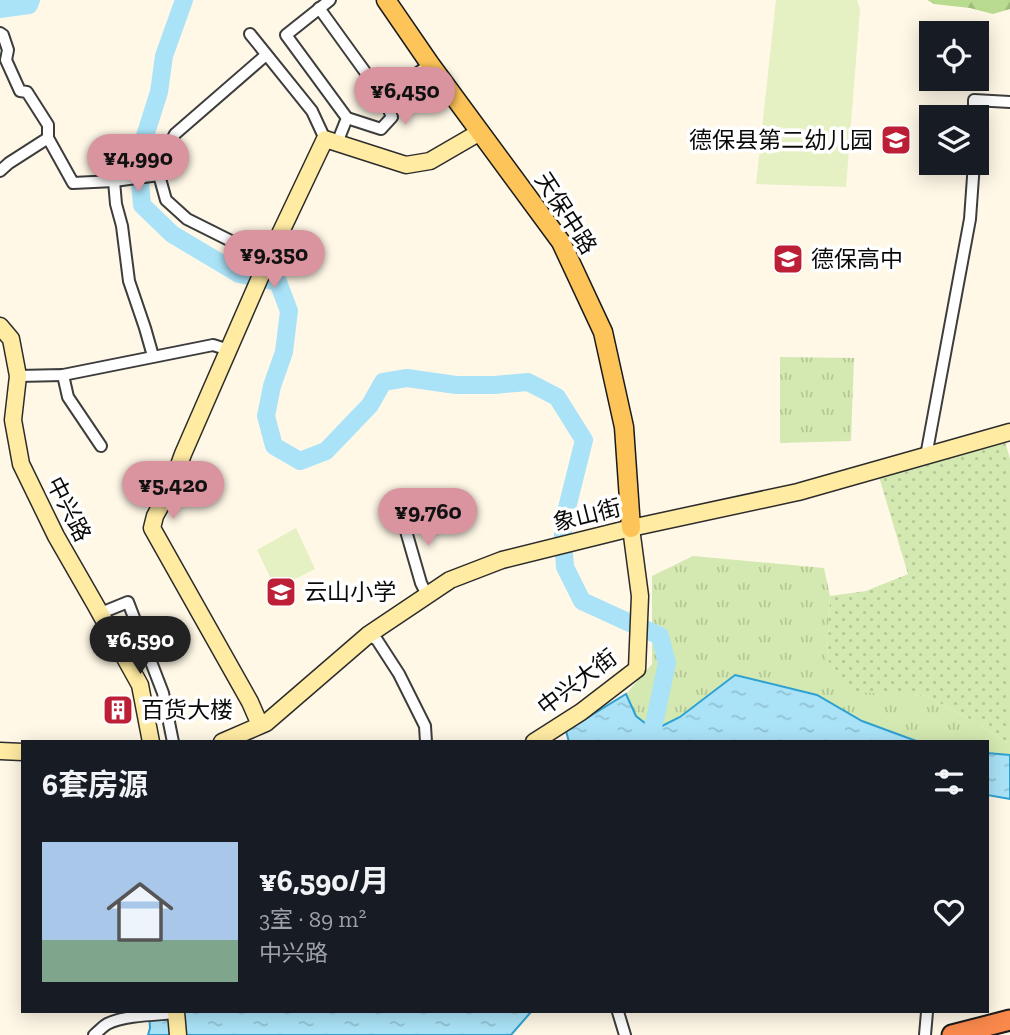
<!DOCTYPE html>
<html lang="zh">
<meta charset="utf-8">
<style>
:root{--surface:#171b24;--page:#242831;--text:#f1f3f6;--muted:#9ea1a6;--accent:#da94a0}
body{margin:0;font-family:"Zilla Slab","Noto Sans SC",serif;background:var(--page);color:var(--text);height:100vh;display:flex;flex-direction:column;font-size:26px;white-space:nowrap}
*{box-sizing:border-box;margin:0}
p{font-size:23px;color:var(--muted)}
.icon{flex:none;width:38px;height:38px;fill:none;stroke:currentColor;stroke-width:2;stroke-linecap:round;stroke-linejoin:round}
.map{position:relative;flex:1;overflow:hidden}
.sheet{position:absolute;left:21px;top:740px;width:968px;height:273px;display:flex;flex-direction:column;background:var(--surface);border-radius:0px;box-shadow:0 4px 18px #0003}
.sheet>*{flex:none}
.buttons{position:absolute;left:919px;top:21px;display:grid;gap:14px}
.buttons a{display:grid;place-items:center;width:70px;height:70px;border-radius:0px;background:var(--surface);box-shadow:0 4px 18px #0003;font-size:35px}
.price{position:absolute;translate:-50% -60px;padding:0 16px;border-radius:24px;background:var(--accent);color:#111;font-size:23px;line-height:46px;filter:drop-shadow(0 2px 4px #0008)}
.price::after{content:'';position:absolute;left:50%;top:42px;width:21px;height:16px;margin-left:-10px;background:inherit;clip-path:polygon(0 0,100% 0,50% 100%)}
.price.active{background:#222;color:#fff}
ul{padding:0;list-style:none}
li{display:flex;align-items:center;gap:21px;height:175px;padding:0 21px}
li span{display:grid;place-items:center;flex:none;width:196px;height:140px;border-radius:0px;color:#555}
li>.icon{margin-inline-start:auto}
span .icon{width:84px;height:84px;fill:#fffc;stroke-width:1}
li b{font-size:30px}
h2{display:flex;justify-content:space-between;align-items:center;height:84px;padding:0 21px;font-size:30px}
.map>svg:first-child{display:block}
.grass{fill:url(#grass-tufts)}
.forest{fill:url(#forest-firs)}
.park{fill:url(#park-dots)}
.pitch{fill:#e5f0c3}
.water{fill:url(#water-ripples);stroke:#2fa1d1;stroke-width:2}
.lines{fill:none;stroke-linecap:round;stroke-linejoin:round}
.river{stroke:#aae3f8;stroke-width:18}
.street-casing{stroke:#3d3d3d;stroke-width:14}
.secondary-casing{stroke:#2c2c2c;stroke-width:19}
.primary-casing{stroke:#1b1b1b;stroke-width:21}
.highway-casing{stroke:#1b1b1b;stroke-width:23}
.street{stroke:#fff;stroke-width:10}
.secondary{stroke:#ffeba2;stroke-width:16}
.primary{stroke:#fdc459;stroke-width:18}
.highway{stroke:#f9884b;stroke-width:19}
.labels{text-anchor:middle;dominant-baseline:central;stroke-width:7;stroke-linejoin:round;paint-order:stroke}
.poi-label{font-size:23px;fill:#0a0a0a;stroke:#fff;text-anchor:start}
.street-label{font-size:23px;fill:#0a0a0a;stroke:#fff}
</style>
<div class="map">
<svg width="1010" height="1035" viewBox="0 0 1010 1035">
<defs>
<pattern id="grass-tufts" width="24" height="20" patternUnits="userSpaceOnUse" patternTransform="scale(1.75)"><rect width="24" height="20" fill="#d4e9b1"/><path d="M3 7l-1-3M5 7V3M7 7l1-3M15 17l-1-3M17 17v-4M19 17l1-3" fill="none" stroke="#b5c697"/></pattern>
<pattern id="forest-firs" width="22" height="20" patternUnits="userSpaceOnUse" patternTransform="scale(1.75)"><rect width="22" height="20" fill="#b9db90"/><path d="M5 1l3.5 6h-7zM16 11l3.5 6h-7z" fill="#9ebb7b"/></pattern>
<pattern id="park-dots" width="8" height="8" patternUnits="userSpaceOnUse" patternTransform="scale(1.75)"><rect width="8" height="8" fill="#d4e9b1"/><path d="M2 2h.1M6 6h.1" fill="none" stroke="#b5c697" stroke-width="1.8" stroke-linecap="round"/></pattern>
<pattern id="water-ripples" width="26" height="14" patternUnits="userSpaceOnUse" patternTransform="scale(1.75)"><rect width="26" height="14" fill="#aae3f8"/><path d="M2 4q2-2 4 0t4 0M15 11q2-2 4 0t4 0" fill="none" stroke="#91c1d3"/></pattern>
</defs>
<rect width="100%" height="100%" fill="#fff8e7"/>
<g class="grass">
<path d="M 780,357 L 854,358 L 851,441 L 780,443 Z"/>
<path d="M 693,556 L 824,568 L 830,596 L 827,660 L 856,691 L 927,696 L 975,722 L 1004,741 L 1010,742 L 1010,755 L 987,753 L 987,742 L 919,742 L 862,721 L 817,695 L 735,675 L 680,717 L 654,730 L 636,716 L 626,694 L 652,664 L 652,576 Z"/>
</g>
<path class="forest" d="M 927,0 L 1010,0 L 1010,9 L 993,14 L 970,8 L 934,4 Z"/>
<path class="park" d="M 1003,434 L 1010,459 L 1010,742 L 1004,741 L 975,722 L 927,696 L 856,692 L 827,660 L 830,596 L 866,591 L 908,574 L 877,470 Z"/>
<g class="pitch">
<path d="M 776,0 L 857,0 L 860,9 L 846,187 L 756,184 Z"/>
<path d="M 296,528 L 315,569 L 276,589 L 257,550 Z"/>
</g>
<g class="water">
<path d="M 735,675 L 817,695 L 862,721 L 919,742 L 569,742 L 566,731 L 626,694 L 636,716 L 654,730 L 680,717 Z"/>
<path d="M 987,753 L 1010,755 L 1010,799 L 987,795 Z"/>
<path d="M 149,1012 L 531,1012 L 511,1035 L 148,1035 L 150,1028 Z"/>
</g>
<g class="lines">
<g class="river">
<path d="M 184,0 L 164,56 L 159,92 L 138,158 L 142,205 L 172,234 L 239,274 L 278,282 L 289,311 L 284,352 L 272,386 L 266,416 L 274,446 L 300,461 L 326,451 L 370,405 L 383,382 L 407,378 L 456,385 L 494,385 L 528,382 L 557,397 L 584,440 L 563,524 L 563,536"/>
<path d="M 0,9 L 29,5 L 31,0"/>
<path d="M 564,553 L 565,567 L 582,601 L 630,623"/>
<path d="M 647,630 L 660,636 L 667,663 L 656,715 L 649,742"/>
</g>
<g class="street-casing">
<g id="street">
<path d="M 330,0 L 286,35 L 347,118 L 337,143"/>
<path d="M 319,8 L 384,98"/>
<path d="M 0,33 L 3,35 L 8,50 L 6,60 L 20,91 L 27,92 L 48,125 L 48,138 L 73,183 L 114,181 L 159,175"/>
<path d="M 250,34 L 312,111 L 325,139"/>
<path d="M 266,55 L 175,134 L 165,153 L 159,175 L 166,200 L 187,219 L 251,251 L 269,257"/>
<path d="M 974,117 L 974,100 L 1010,102"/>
<path d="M 347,118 L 381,129 L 392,117 L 384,98 L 430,64"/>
<path d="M 0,171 L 9,163 L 48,138"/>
<path d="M 114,181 L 116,204 L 122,226 L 129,281 L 145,328 L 153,356"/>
<path d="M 63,375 L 68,397 L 101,446"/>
<path d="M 18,376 L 63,375 L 213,345 L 229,350"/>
<path d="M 926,456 L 970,219 L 974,163"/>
<path d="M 407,507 L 406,531 L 421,583 L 427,595"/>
<path d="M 101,613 L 128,602 L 163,693 L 173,742"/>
<path d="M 368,635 L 377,640 L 399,674 L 425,726 L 426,742"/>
<path d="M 618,1012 L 625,1035"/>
<path d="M 94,1035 C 98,1032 102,1027 107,1024 C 125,1015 156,1015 176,1013"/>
<path d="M 925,1035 L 927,1012"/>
</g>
</g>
<g class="secondary-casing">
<g id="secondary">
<path d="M 0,326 L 11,339 L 18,376 L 13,420 L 21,464 L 56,536 L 95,604 L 140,685 L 151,742"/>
<path d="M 260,725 L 250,702 L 152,528 L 155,516 L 171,487 L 183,454 L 269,257 L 325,139 L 406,165 L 430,161 L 480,132"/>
<path d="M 222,742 L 266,723 L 368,635 L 450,580 L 502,560 L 631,528 L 798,492 L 1010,432"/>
<path d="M 534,742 L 581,712 L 637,669 L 640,596 L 631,528"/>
<path d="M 0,751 L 23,752"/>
<path d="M 176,1012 L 178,1035"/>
</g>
</g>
<g class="primary-casing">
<path id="primary" d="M 386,0 L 430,64 L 561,242 L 603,332 L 624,427 L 631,528"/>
</g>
<g class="highway-casing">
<path id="highway" d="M 952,1035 L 1010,1020"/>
</g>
<use href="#street" class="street"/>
<use href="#secondary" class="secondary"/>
<use href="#primary" class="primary"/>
<use href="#highway" class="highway"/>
</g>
<defs>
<g id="school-square" transform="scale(1.575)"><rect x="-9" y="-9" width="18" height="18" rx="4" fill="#bd1f37" stroke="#fff"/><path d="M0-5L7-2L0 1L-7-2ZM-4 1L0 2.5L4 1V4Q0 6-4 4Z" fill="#fff"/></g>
<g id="building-square" transform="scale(1.575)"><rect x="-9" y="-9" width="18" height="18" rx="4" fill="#bd1f37" stroke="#fff"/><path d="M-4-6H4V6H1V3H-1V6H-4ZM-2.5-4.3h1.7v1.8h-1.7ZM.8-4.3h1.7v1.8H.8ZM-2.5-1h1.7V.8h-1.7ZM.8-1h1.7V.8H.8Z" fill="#fff"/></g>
</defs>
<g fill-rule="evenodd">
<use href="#school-square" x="896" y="140"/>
<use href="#school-square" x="788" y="259"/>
<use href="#school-square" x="281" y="592"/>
<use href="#building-square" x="118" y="710"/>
</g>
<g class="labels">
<g class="poi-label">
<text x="873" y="140" text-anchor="end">德保县第二幼儿园</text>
<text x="811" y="259">德保高中</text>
<text x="304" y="592">云山小学</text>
<text x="141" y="710">百货大楼</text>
</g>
<g class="street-label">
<text transform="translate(566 213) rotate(57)">天保中路</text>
<text transform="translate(69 509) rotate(63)">中兴路</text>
<text transform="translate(587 515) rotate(-14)">象山街</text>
<text transform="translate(577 682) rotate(-37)">中兴大街</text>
</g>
</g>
</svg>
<div class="buttons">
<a><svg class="icon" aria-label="locate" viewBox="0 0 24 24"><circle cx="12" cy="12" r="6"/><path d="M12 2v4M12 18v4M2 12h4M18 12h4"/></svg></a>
<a><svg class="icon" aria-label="layers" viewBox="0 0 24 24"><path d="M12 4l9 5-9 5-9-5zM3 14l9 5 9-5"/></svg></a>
</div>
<b class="price" style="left:405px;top:127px">¥6,450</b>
<b class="price" style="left:138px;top:194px">¥4,990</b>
<b class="price" style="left:274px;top:290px">¥9,350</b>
<b class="price" style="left:173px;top:521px">¥5,420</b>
<b class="price" style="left:428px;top:548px">¥9,760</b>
<b class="price active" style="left:140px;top:676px">¥6,590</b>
<section class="sheet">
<h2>6套房源<svg class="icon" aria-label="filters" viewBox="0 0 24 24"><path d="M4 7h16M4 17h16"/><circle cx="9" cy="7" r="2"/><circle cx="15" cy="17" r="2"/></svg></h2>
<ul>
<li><span style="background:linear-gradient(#a9c7e8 70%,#7fa58c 0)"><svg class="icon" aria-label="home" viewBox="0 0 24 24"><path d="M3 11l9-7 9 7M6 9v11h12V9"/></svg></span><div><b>¥6,590/月</b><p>3室 · 89 m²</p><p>中兴路</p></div><svg class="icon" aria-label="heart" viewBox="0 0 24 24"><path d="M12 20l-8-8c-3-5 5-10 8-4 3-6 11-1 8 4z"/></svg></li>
</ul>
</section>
</div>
